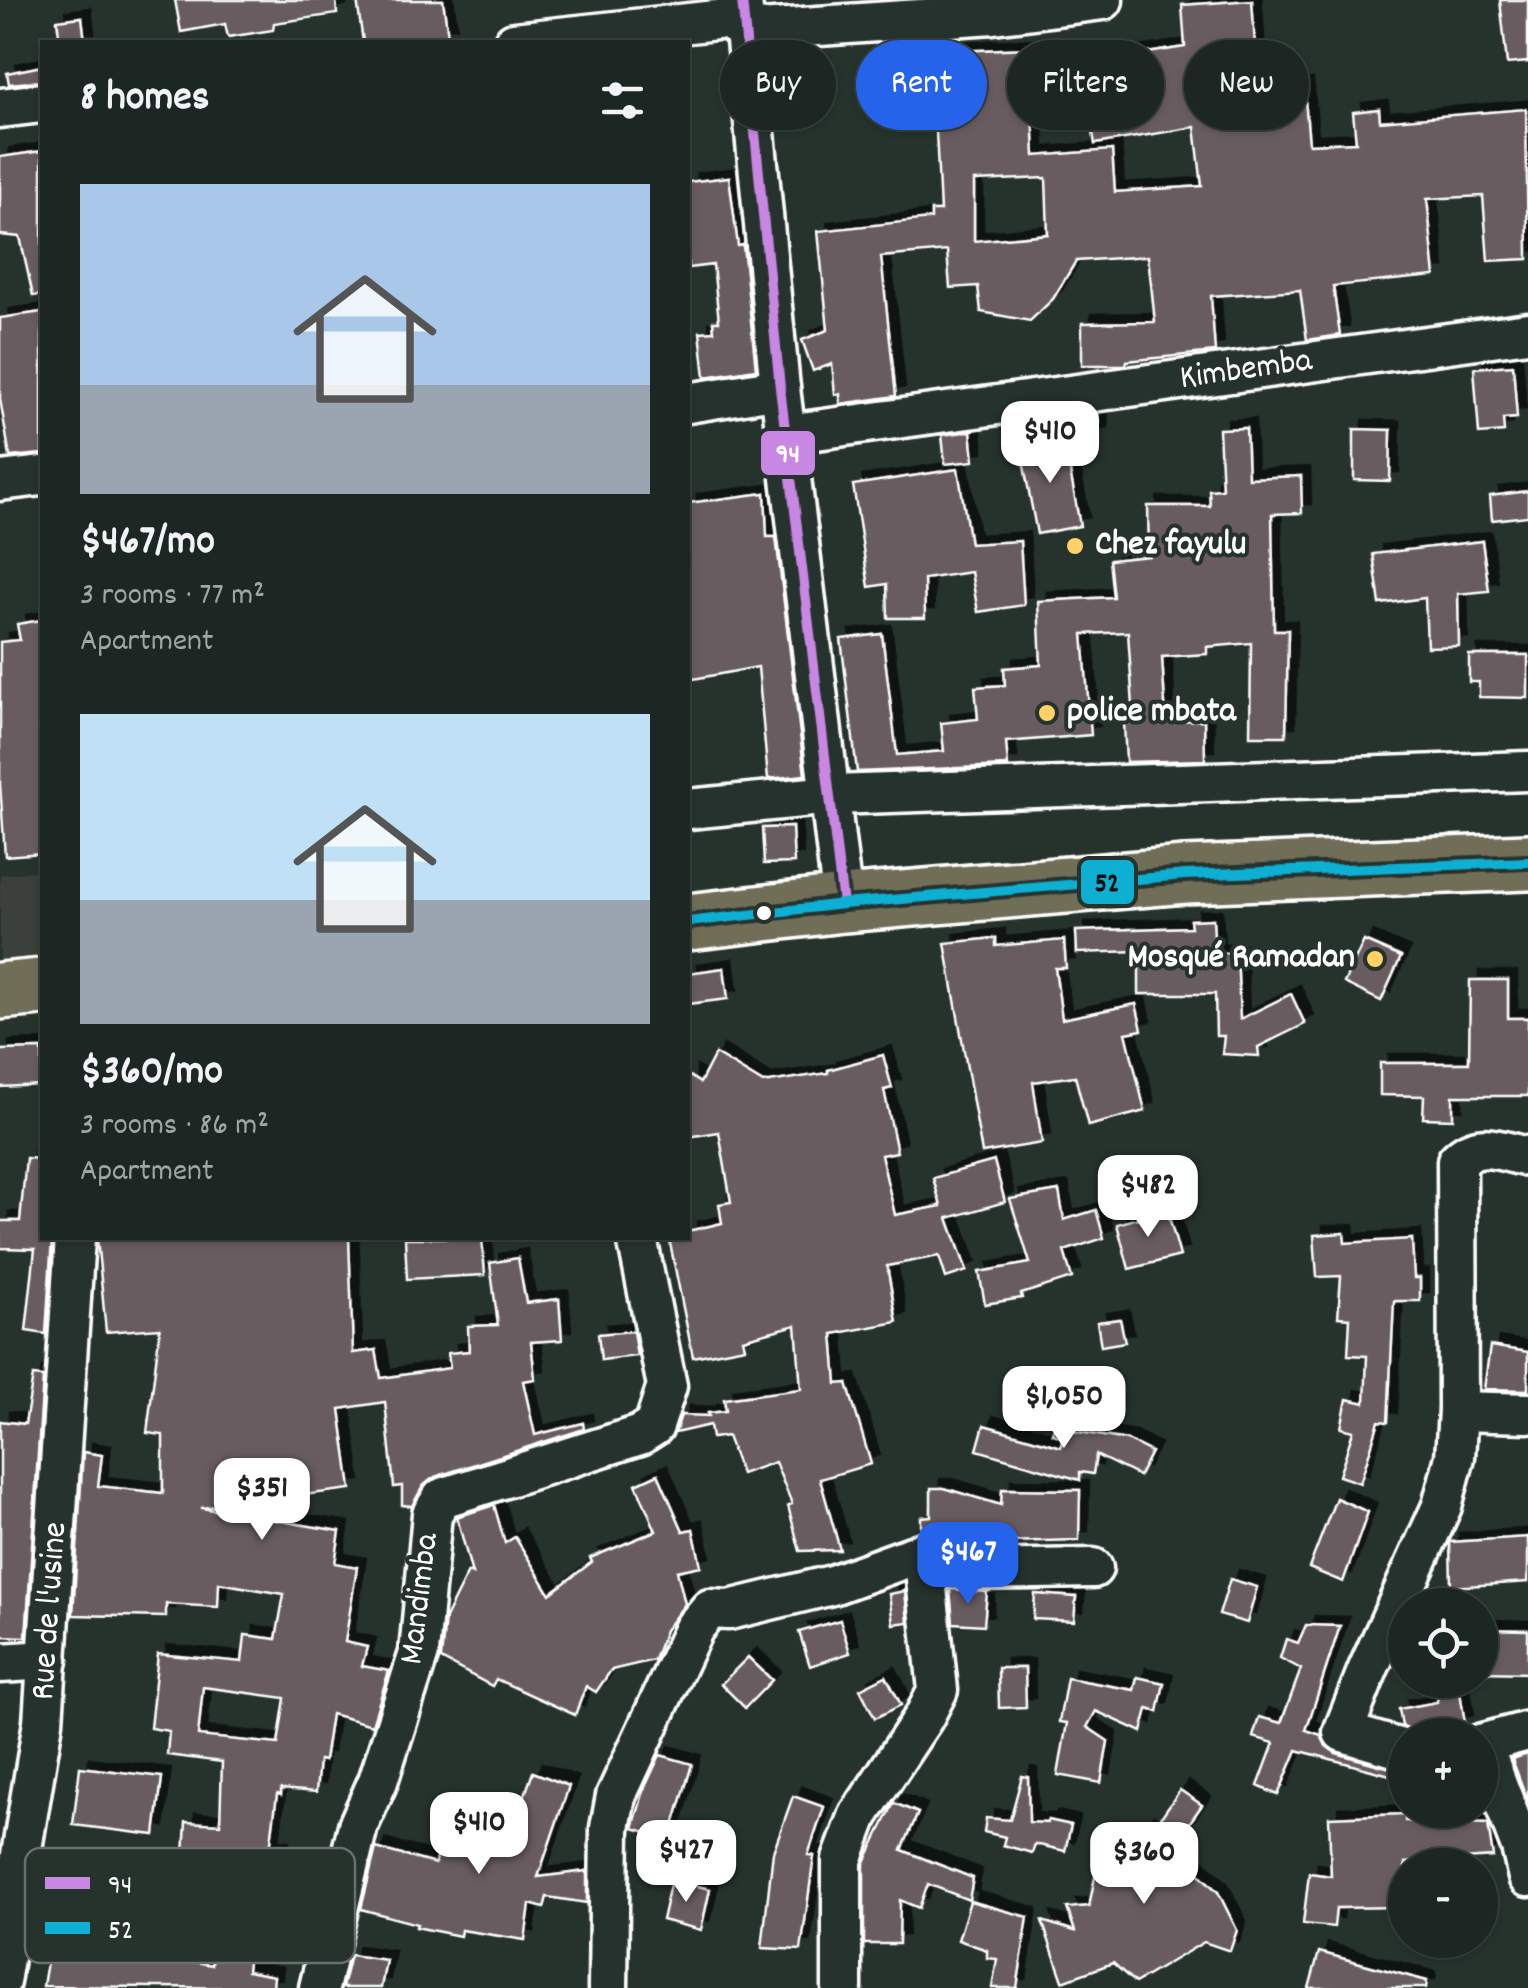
<!DOCTYPE html>
<meta charset="utf-8">
<style>
:root{--surface:#1c2622;--page:#29322f;--text:#f1f3f6;--muted:#a0a5a5;--line:#3a4340;--accent:#2563eb}
body{margin:0;font-family:Dekko,sans-serif;background:var(--page);color:var(--text);height:100vh;display:flex;flex-direction:column;font-size:38px;white-space:nowrap}
*{box-sizing:border-box;margin:0}
p{font-size:32px;color:var(--muted)}
.icon{flex:none;width:55px;height:55px;fill:none;stroke:currentColor;stroke-width:2;stroke-linecap:round;stroke-linejoin:round}
.map{position:relative;flex:1;overflow:hidden}
.details{position:absolute;left:40px;top:40px;width:650px;height:1200px;display:flex;flex-direction:column;background:var(--surface);border-radius:0px;box-shadow:0 2px 8px #0004,0 0 0 2px var(--line)}
.details>*{flex:none}
.hud{position:absolute;left:720px;top:40px;width:658px;height:90px;display:flex;gap:20px}
.fabs{position:absolute;left:1388px;top:1588px;display:grid;gap:20px}
.fabs a{display:grid;place-items:center;width:110px;height:110px;border-radius:50%;background:var(--surface);box-shadow:0 2px 8px #0004,0 0 0 2px var(--line);font-size:50px}
.price{position:absolute;translate:-50% -85px;padding:0 22px;border-radius:20px;background:#fff;color:#222;font-size:32px;line-height:65px;filter:drop-shadow(0 2px 5px #0008)}
.price::after{content:'';position:absolute;left:50%;top:60px;width:30px;height:22px;margin-left:-15px;background:inherit;clip-path:polygon(0 0,100% 0,50% 100%)}
.price.current{background:var(--accent);color:#fff}
ul{padding:0;list-style:none}
li{display:grid;align-content:center;gap:20px;height:530px;padding:0 40px}
li span{display:grid;place-items:center;height:310px;border-radius:0px;color:#555}
li>.icon{margin-inline-start:auto}
span .icon{width:180px;height:180px;fill:#fffc;stroke-width:1}
li b{font-size:42px}
h2{display:flex;justify-content:space-between;align-items:center;height:120px;padding:0 40px;font-size:42px}
.pill{padding:0 35px;border-radius:45px;background:var(--surface);box-shadow:0 2px 8px #0004,0 0 0 2px var(--line);font-size:35px;line-height:90px}
.pill.current{background:var(--accent);color:#fff}
.map>svg:first-child{display:block}
.built{fill:#3a3f3c}
.building{fill:#675c60;stroke:#fff;stroke-width:2.5;fill-rule:evenodd;filter:url(#shadow)}
.lines{fill:none;stroke-linecap:round;stroke-linejoin:round}
.minor-casing{stroke:#fff;stroke-width:45}
.highway-casing{stroke:#fff;stroke-width:62}
.minor{stroke:#26332d;stroke-width:38}
.highway{stroke:#716e59;stroke-width:55}
.bus-1-casing{stroke:#26332d;stroke-width:18}
.bus-2-casing{stroke:#26332d;stroke-width:18}
.bus-1{stroke:#c787e3;stroke-width:10}
.bus-2{stroke:#0dafd3;stroke-width:10}
.poi-dot{fill:#ffd166;stroke:#26332d;stroke-width:4}
.bus-dot{fill:#fff;stroke:#26332d;stroke-width:4}
.labels{text-anchor:middle;dominant-baseline:central;stroke-width:8;stroke-linejoin:round;paint-order:stroke}
.street-label{font-size:35px;fill:#fff;stroke:#26332d}
.poi-label{font-size:35px;font-weight:bold;fill:#fff;stroke:#26332d;text-anchor:start}
.key{fill:#26332d;stroke:#67706c;stroke-width:2.5}
.key-label{font-size:28px;fill:#fff}
.line-badge{stroke:#26332d;stroke-width:4}
.badge-label{font-size:28px;text-anchor:middle;font-weight:bold;fill:#fff}
.pale-badge-label{font-size:28px;text-anchor:middle;font-weight:bold;fill:#111}
</style>
<div class="map">
<svg width="1528" height="1988" viewBox="0 0 1528 1988">
<defs>
<filter id="shadow"><feDropShadow dx="9" dy="-9" stdDeviation="0" flood-color="#0009"/></filter>
</defs>
<rect width="100%" height="100%" fill="#26332d"/>
<filter id="ink" filterUnits="userSpaceOnUse"><feTurbulence type="fractalNoise" baseFrequency=".01" numOctaves="2"/><feDisplacementMap in="SourceGraphic" scale="20" xChannelSelector="R" yChannelSelector="G"/><feConvolveMatrix kernelMatrix="1 2 1 2 8 2 1 2 1" color-interpolation-filters="sRGB"/></filter>
<g filter="url(#ink)">
<path class="built" d="M 42,870 L 42,968 L 0,972 L 0,875 Z"/>
<g class="building">
<path d="M 175,0 L 336,0 L 337,14 L 274,23 L 273,30 L 228,37 L 225,24 L 181,32 Z"/>
<path d="M 357,0 L 443,0 L 448,36 L 401,42 L 363,42 Z"/>
<path d="M 1252,0 L 1257,76 L 1288,73 L 1290,90 L 1304,88 L 1309,144 L 1356,142 L 1353,112 L 1379,109 L 1380,121 L 1526,109 L 1528,259 L 1488,261 L 1483,196 L 1427,199 L 1435,276 L 1333,286 L 1340,335 L 1307,340 L 1300,290 L 1211,296 L 1215,352 L 1127,361 L 1126,365 L 1082,365 L 1082,323 L 1155,322 L 1148,256 L 1076,261 L 1053,299 L 1030,321 L 981,312 L 978,286 L 950,288 L 947,251 L 881,257 L 896,396 L 840,404 L 840,394 L 835,395 L 832,364 L 813,371 L 802,340 L 828,330 L 818,231 L 931,219 L 931,211 L 940,211 L 932,52 L 1030,48 L 1035,156 L 1112,150 L 1115,192 L 1202,186 L 1195,127 L 1095,144 L 1081,64 L 1185,47 L 1182,5 ZM 1046,178 L 1048,234 L 974,241 L 974,181 Z"/>
<path d="M 1500,0 L 1528,0 L 1528,62 L 1507,64 Z"/>
<path d="M 82,17 L 85,42 L 60,42 L 57,20 Z"/>
<path d="M 42,66 L 42,81 L 9,84 L 7,73 Z"/>
<path d="M 42,151 L 42,295 L 33,296 L 20,237 L 0,235 L 0,157 Z"/>
<path d="M 729,177 L 738,246 L 743,245 L 756,369 L 705,377 L 700,332 L 714,331 L 713,321 L 719,321 L 713,265 L 688,268 L 688,217 L 691,217 L 688,182 Z"/>
<path d="M 42,312 L 42,454 L 10,457 L 0,399 L 0,318 Z"/>
<path d="M 1513,365 L 1517,418 L 1503,419 L 1504,432 L 1479,434 L 1474,368 Z"/>
<path d="M 1098,414 L 1099,436 L 1070,438 L 1069,418 Z"/>
<path d="M 1246,428 L 1248,478 L 1301,476 L 1302,513 L 1272,514 L 1274,630 L 1288,630 L 1286,736 L 1250,736 L 1251,643 L 1207,647 L 1207,654 L 1162,657 L 1166,721 L 1204,720 L 1205,760 L 1126,762 L 1124,723 L 1134,722 L 1128,632 L 1083,634 L 1091,735 L 1006,742 L 1008,766 L 857,772 L 841,639 L 882,634 L 897,755 L 944,751 L 941,723 L 978,719 L 975,687 L 1005,685 L 1004,668 L 1041,665 L 1038,601 L 1113,597 L 1109,560 L 1149,556 L 1148,506 L 1210,506 L 1209,490 L 1222,489 L 1219,429 Z"/>
<path d="M 1354,429 L 1391,430 L 1390,481 L 1354,480 Z"/>
<path d="M 971,431 L 974,461 L 945,464 L 942,435 Z"/>
<path d="M 1064,438 L 1080,526 L 1037,534 L 1020,445 Z"/>
<path d="M 958,469 L 970,544 L 1020,541 L 1024,605 L 978,612 L 971,572 L 924,579 L 925,618 L 888,618 L 887,584 L 869,587 L 853,485 Z"/>
<path d="M 1528,491 L 1528,516 L 1492,520 L 1490,496 Z"/>
<path d="M 765,493 L 767,537 L 776,537 L 805,775 L 768,779 L 758,667 L 688,680 L 688,503 Z"/>
<path d="M 1482,541 L 1489,591 L 1458,594 L 1459,646 L 1427,647 L 1425,598 L 1380,604 L 1373,554 Z"/>
<path d="M 42,620 L 42,729 L 39,729 L 42,753 L 42,853 L 5,856 L 0,784 L 0,642 L 20,640 L 17,624 Z"/>
<path d="M 1469,655 L 1528,655 L 1528,698 L 1479,697 L 1479,682 L 1469,682 Z"/>
<path d="M 792,827 L 794,863 L 764,864 L 762,828 Z"/>
<path d="M 1213,919 L 1215,953 L 1237,953 L 1240,1019 L 1291,994 L 1305,1024 L 1258,1047 L 1259,1056 L 1222,1054 L 1224,1036 L 1216,1036 L 1215,994 L 1139,994 L 1139,951 L 1077,953 L 1076,931 L 1191,927 L 1190,920 Z"/>
<path d="M 996,938 L 996,946 L 1064,940 L 1066,968 L 1055,968 L 1062,1019 L 1136,1004 L 1142,1030 L 1126,1033 L 1145,1111 L 1088,1126 L 1075,1076 L 1033,1082 L 1042,1143 L 982,1153 L 945,943 Z"/>
<path d="M 1364,941 L 1401,957 L 1381,1001 L 1344,983 Z"/>
<path d="M 724,968 L 728,999 L 688,1004 L 688,973 Z"/>
<path d="M 1470,980 L 1508,980 L 1508,1018 L 1528,1018 L 1528,1096 L 1453,1096 L 1453,1119 L 1423,1118 L 1424,1096 L 1380,1095 L 1380,1063 L 1469,1063 Z"/>
<path d="M 42,1049 L 42,1085 L 0,1087 L 0,1050 Z"/>
<path d="M 715,1054 L 763,1083 L 828,1073 L 828,1070 L 883,1055 L 892,1088 L 884,1090 L 897,1152 L 881,1155 L 895,1215 L 941,1206 L 933,1178 L 994,1161 L 1005,1202 L 948,1218 L 967,1271 L 946,1278 L 939,1256 L 887,1266 L 897,1322 L 833,1334 L 837,1384 L 847,1383 L 871,1464 L 820,1479 L 840,1550 L 800,1551 L 788,1506 L 792,1504 L 775,1462 L 741,1474 L 727,1436 L 712,1438 L 710,1425 L 675,1433 L 681,1415 L 709,1416 L 708,1413 L 726,1411 L 724,1399 L 801,1389 L 796,1325 L 743,1339 L 745,1347 L 693,1357 L 669,1238 L 688,1238 L 688,1231 L 722,1223 L 719,1204 L 731,1202 L 719,1132 L 688,1137 L 688,1075 L 700,1083 Z"/>
<path d="M 26,1158 L 42,1159 L 42,1238 L 52,1238 L 46,1334 L 26,1331 L 35,1249 L 0,1248 L 0,1221 L 20,1221 Z"/>
<path d="M 1059,1191 L 1064,1220 L 1096,1210 L 1104,1238 L 1064,1251 L 1072,1278 L 1021,1294 L 1022,1298 L 985,1304 L 979,1272 L 1030,1263 L 1010,1199 Z"/>
<path d="M 1167,1210 L 1180,1256 L 1129,1269 L 1117,1224 Z"/>
<path d="M 1344,1233 L 1345,1243 L 1412,1239 L 1414,1278 L 1420,1278 L 1420,1301 L 1394,1301 L 1388,1422 L 1379,1421 L 1360,1483 L 1339,1476 L 1353,1431 L 1341,1428 L 1347,1399 L 1365,1403 L 1367,1356 L 1348,1355 L 1350,1318 L 1338,1317 L 1341,1276 L 1317,1277 L 1314,1235 Z"/>
<path d="M 97,1238 L 349,1238 L 353,1353 L 376,1350 L 381,1378 L 450,1368 L 448,1353 L 469,1351 L 468,1326 L 498,1325 L 490,1263 L 518,1258 L 526,1303 L 559,1299 L 562,1340 L 531,1342 L 535,1379 L 523,1381 L 535,1435 L 583,1423 L 584,1429 L 435,1477 L 423,1486 L 412,1506 L 402,1505 L 402,1486 L 394,1487 L 385,1402 L 340,1409 L 351,1489 L 201,1508 L 340,1531 L 335,1563 L 357,1567 L 345,1642 L 367,1647 L 362,1666 L 389,1671 L 372,1725 L 331,1714 L 324,1761 L 319,1760 L 316,1792 L 281,1789 L 281,1795 L 277,1794 L 270,1849 L 280,1850 L 274,1897 L 308,1897 L 308,1935 L 251,1934 L 247,1971 L 274,1976 L 273,1988 L 43,1986 L 51,1937 L 75,1941 L 84,1875 L 146,1884 L 137,1951 L 212,1965 L 220,1889 L 182,1886 L 186,1822 L 220,1824 L 222,1762 L 167,1755 L 169,1731 L 150,1728 L 158,1654 L 242,1662 L 245,1635 L 276,1639 L 284,1594 L 219,1583 L 218,1607 L 166,1604 L 166,1617 L 73,1615 L 83,1452 L 102,1455 L 98,1486 L 163,1493 L 163,1435 L 147,1433 L 160,1328 L 106,1332 ZM 203,1687 L 285,1698 L 278,1744 L 198,1736 Z"/>
<path d="M 405,1238 L 482,1238 L 485,1275 L 407,1279 Z"/>
<path d="M 1120,1319 L 1125,1342 L 1101,1346 L 1097,1322 Z"/>
<path d="M 633,1331 L 637,1356 L 601,1360 L 598,1334 Z"/>
<path d="M 1490,1346 L 1528,1352 L 1528,1390 L 1484,1389 Z"/>
<path d="M 33,1376 L 43,1377 L 26,1637 L 0,1636 L 0,1421 L 25,1424 Z"/>
<path d="M 984,1425 L 1061,1447 L 1062,1438 L 1052,1433 L 1054,1428 L 1127,1440 L 1151,1452 L 1139,1476 L 1096,1455 L 1093,1474 L 1080,1472 L 1080,1480 L 977,1450 Z"/>
<path d="M 658,1474 L 683,1531 L 693,1529 L 701,1566 L 677,1571 L 685,1604 L 665,1630 L 654,1660 L 611,1670 L 596,1692 L 586,1686 L 575,1715 L 496,1679 L 492,1686 L 441,1659 L 445,1618 L 468,1572 L 472,1574 L 457,1517 L 494,1505 L 505,1543 L 515,1537 L 550,1594 L 592,1562 L 590,1558 L 656,1531 L 636,1484 Z"/>
<path d="M 931,1488 L 944,1488 L 1001,1505 L 1002,1489 L 1080,1490 L 1079,1540 L 966,1543 L 921,1530 L 921,1517 L 931,1516 Z"/>
<path d="M 1336,1498 L 1368,1512 L 1343,1582 L 1309,1568 Z"/>
<path d="M 1528,1537 L 1528,1582 L 1451,1587 L 1450,1542 Z"/>
<path d="M 1230,1579 L 1257,1587 L 1247,1623 L 1219,1615 Z"/>
<path d="M 950,1589 L 987,1592 L 984,1625 L 953,1623 Z"/>
<path d="M 905,1591 L 908,1622 L 893,1624 L 889,1594 Z"/>
<path d="M 1035,1594 L 1076,1597 L 1074,1621 L 1033,1619 Z"/>
<path d="M 840,1620 L 850,1653 L 810,1666 L 799,1632 Z"/>
<path d="M 1306,1625 L 1340,1626 L 1306,1730 L 1321,1735 L 1326,1746 L 1336,1753 L 1405,1772 L 1405,1779 L 1297,1750 L 1278,1795 L 1258,1786 L 1274,1743 L 1253,1737 L 1259,1717 L 1281,1723 L 1301,1669 L 1280,1658 L 1286,1639 L 1298,1643 Z"/>
<path d="M 1480,1629 L 1528,1630 L 1528,1673 L 1480,1672 Z"/>
<path d="M 748,1657 L 772,1680 L 745,1708 L 721,1684 Z"/>
<path d="M 998,1668 L 1025,1668 L 1026,1707 L 999,1708 Z"/>
<path d="M 886,1676 L 901,1705 L 875,1718 L 860,1689 Z"/>
<path d="M 1137,1677 L 1164,1683 L 1158,1712 L 1148,1709 L 1142,1732 L 1096,1711 L 1087,1727 L 1108,1741 L 1101,1783 L 1058,1775 L 1067,1723 L 1059,1722 L 1067,1678 L 1134,1690 Z"/>
<path d="M 1440,1680 L 1458,1680 L 1465,1723 L 1417,1732 L 1402,1726 L 1399,1709 L 1437,1702 Z"/>
<path d="M 1528,1754 L 1528,1802 L 1512,1759 Z"/>
<path d="M 660,1755 L 692,1764 L 670,1839 L 633,1828 L 645,1787 Z"/>
<path d="M 80,1767 L 162,1777 L 155,1835 L 73,1825 Z"/>
<path d="M 533,1772 L 569,1786 L 538,1877 L 587,1871 L 587,1903 L 547,1897 L 544,1908 L 530,1904 L 525,1940 L 461,1930 L 460,1936 L 416,1927 L 417,1924 L 361,1909 L 376,1848 L 435,1864 L 442,1838 L 504,1854 Z"/>
<path d="M 1022,1776 L 1028,1777 L 1029,1822 L 1047,1823 L 1048,1820 L 1071,1825 L 1065,1851 L 1035,1844 L 1032,1853 L 1003,1845 L 1005,1837 L 984,1832 L 986,1818 L 1010,1820 Z"/>
<path d="M 1180,1790 L 1202,1805 L 1172,1848 L 1218,1892 L 1237,1930 L 1230,1951 L 1204,1942 L 1135,1983 L 1113,1963 L 1063,1981 L 1042,1921 L 1075,1931 L 1067,1908 L 1089,1906 L 1095,1877 L 1145,1824 L 1152,1830 Z"/>
<path d="M 793,1796 L 824,1807 L 808,1855 L 814,1856 L 801,1950 L 762,1948 L 773,1852 Z"/>
<path d="M 894,1803 L 918,1813 L 902,1850 L 973,1878 L 969,1900 L 928,1884 L 919,1908 L 900,1900 L 899,1944 L 864,1944 L 864,1864 Z"/>
<path d="M 1405,1814 L 1405,1821 L 1488,1824 L 1493,1857 L 1405,1863 L 1405,1907 L 1336,1908 L 1334,1927 L 1303,1924 L 1309,1873 L 1331,1876 L 1329,1817 Z"/>
<path d="M 671,1880 L 710,1889 L 701,1930 L 662,1920 Z"/>
<path d="M 970,1901 L 1028,1917 L 1017,1988 L 992,1988 L 997,1959 L 987,1958 L 987,1950 L 958,1940 Z"/>
<path d="M 1319,1952 L 1427,1981 L 1426,1988 L 1309,1988 Z"/>
<path d="M 350,1955 L 386,1960 L 381,1988 L 342,1988 Z"/>
</g>
<g class="lines">
<g class="minor-casing">
<g id="minor">
<path d="M 742,0 L 780,388 L 843,904"/>
<path d="M 514,42 L 726,19 L 746,31 L 993,14 L 1103,0"/>
<path d="M 0,108 L 42,103"/>
<path d="M 688,403 L 780,388"/>
<path d="M 787,434 L 1528,332"/>
<path d="M 0,481 L 42,476"/>
<path d="M 688,809 L 832,795 L 1528,771"/>
<path d="M 1458,1411 L 1528,1413"/>
<path d="M 0,1663 L 48,1660"/>
<path d="M 1480,1744 L 1528,1731"/>
<path d="M 1482,1744 L 1521,1847 L 1528,1877"/>
<path d="M 1405,1750 L 1343,1732 L 1368,1669 L 1442,1506 L 1455,1457 L 1458,1411 L 1457,1161 C 1479,1139 1500,1151 1528,1157"/>
<path d="M 0,1982 L 43,1722 L 75,1238"/>
<path d="M 319,1988 L 358,1826 L 378,1781 L 419,1653 L 432,1514 L 442,1498 L 640,1435 L 654,1426 L 667,1386 L 637,1238"/>
<path d="M 608,1988 L 610,1828 L 616,1796 L 694,1628 L 710,1609 L 729,1610 L 832,1585 L 923,1552 L 975,1570 L 1093,1568"/>
<path d="M 842,1988 L 842,1860 L 859,1815 L 924,1717 L 938,1690 L 923,1552"/>
</g>
</g>
<g class="highway-casing">
<g id="highway">
<path d="M 688,922 L 843,904 L 1185,875 L 1528,862"/>
<path d="M 0,991 L 42,987"/>
</g>
</g>
<use href="#minor" class="minor"/>
<use href="#highway" class="highway"/>
<g class="bus-1-casing">
<path id="bus-1" d="M 742,0 L 780,388 L 843,904"/>
</g>
<g class="bus-2-casing">
<path id="bus-2" d="M 688,922 L 843,904 L 1185,875 L 1528,862"/>
</g>
<use href="#bus-1" class="bus-1"/>
<use href="#bus-2" class="bus-2"/>
</g>
</g>
<g class="poi-dot">
<circle cx="1075" cy="546" r="10"/>
<circle cx="1047" cy="713" r="10"/>
<circle cx="1375" cy="959" r="10"/>
</g>
<circle class="bus-dot" cx="764" cy="913" r="9"/>
<g class="labels">
<g class="street-label">
<text transform="translate(1246 371) rotate(-8)">Kimbemba</text>
<text transform="translate(421 1599) rotate(-83)">Mandimba</text>
<text transform="translate(51 1611) rotate(-86)">Rue de l'usine</text>
</g>
<g class="poi-label">
<text x="1095" y="546">Chez fayulu</text>
<text x="1067" y="713">police mbata</text>
<text x="1355" y="959" text-anchor="end">Mosqué Ramadan</text>
</g>
</g>
<rect x="25" y="1848" width="330" height="115" rx="15" class="key"/>
<rect x="45" y="1877" width="45" height="12" fill="#c787e3"/>
<rect x="45" y="1922" width="45" height="12" fill="#0dafd3"/>
<g class="key-label">
<text x="108" y="1893">94</text>
<text x="108" y="1938">52</text>
</g>
<g class="line-badge">
<rect x="759" y="429" width="58" height="48" rx="10" fill="#c787e3"/>
<rect x="1079" y="858" width="57" height="48" rx="10" fill="#0dafd3"/>
</g>
<g class="badge-label">
<text x="788" y="462">94</text>
</g>
<g class="pale-badge-label">
<text x="1107" y="891">52</text>
</g>
</svg>
<div class="fabs">
<a><svg class="icon" aria-label="locate" viewBox="0 0 24 24"><circle cx="12" cy="12" r="6"/><path d="M12 2v4M12 18v4M2 12h4M18 12h4"/></svg></a>
<a>+</a>
<a>−</a>
</div>
<b class="price" style="left:1050px;top:486px">$410</b>
<b class="price" style="left:1148px;top:1240px">$482</b>
<b class="price" style="left:1064px;top:1451px">$1,050</b>
<b class="price" style="left:262px;top:1543px">$351</b>
<b class="price current" style="left:968px;top:1607px">$467</b>
<b class="price" style="left:479px;top:1877px">$410</b>
<b class="price" style="left:686px;top:1905px">$427</b>
<b class="price" style="left:1144px;top:1907px">$360</b>
<div class="hud">
<a class="pill">Buy</a>
<a class="pill current">Rent</a>
<a class="pill">Filters</a>
<a class="pill">New</a>
</div>
<section class="details">
<h2>8 homes<svg class="icon" aria-label="filters" viewBox="0 0 24 24"><path d="M4 7h16M4 17h16"/><circle cx="9" cy="7" r="2"/><circle cx="15" cy="17" r="2"/></svg></h2>
<ul>
<li><span style="background:linear-gradient(#a9c7e8 65%,#9aa5b1 0)"><svg class="icon" aria-label="home" viewBox="0 0 24 24"><path d="M3 11l9-7 9 7M6 9v11h12V9"/></svg></span><div><b>$467/mo</b><p>3 rooms · 77 m²</p><p>Apartment</p></div></li>
<li><span style="background:linear-gradient(#bfe0f5 60%,#9aa5b1 0)"><svg class="icon" aria-label="home" viewBox="0 0 24 24"><path d="M3 11l9-7 9 7M6 9v11h12V9"/></svg></span><div><b>$360/mo</b><p>3 rooms · 86 m²</p><p>Apartment</p></div></li>
</ul>
</section>
</div>
